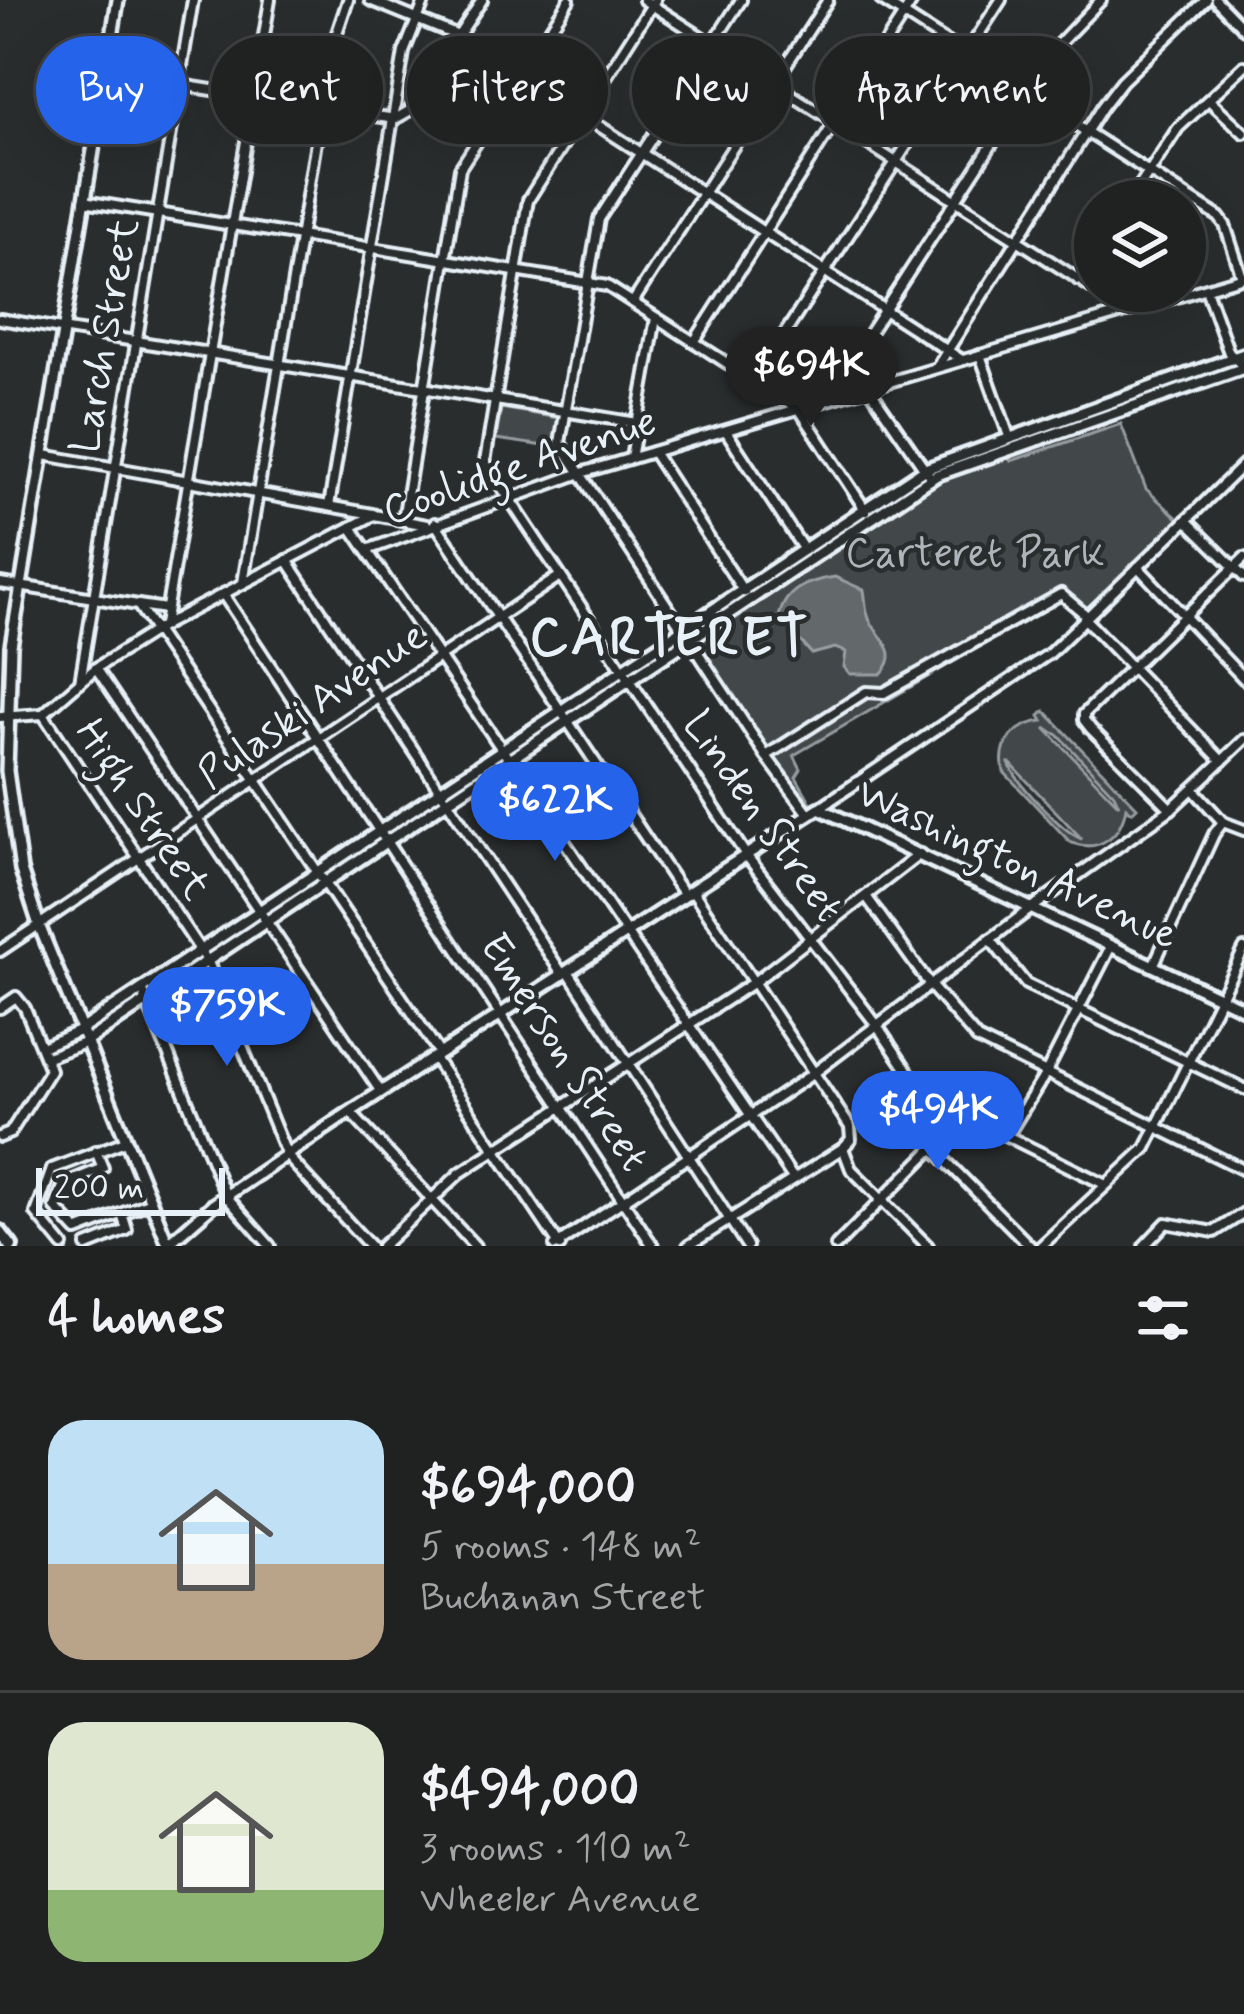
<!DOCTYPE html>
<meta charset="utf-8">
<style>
:root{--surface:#202222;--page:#2d2f2f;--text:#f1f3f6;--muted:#a2a4a5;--line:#3d3f40;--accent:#2563eb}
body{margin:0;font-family:Mynerve,sans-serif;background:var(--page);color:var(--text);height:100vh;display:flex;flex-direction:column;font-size:45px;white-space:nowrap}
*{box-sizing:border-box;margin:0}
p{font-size:39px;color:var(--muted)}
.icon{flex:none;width:66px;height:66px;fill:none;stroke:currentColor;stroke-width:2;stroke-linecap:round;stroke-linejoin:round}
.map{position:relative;height:1246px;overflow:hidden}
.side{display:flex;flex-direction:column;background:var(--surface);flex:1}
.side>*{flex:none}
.guide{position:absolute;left:36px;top:36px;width:1173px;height:108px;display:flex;gap:24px}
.fabs{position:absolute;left:1074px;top:180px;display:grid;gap:24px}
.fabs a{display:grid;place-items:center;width:132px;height:132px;border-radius:50%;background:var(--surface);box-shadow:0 12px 48px #0002,0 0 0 3px var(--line);font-size:60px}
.scale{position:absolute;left:36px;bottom:30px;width:189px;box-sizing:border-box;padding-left:12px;border:6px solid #e8f1f8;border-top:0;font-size:33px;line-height:42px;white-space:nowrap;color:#e8f1f8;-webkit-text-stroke:9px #2a2d2e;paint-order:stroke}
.price{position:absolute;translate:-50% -102px;padding:0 27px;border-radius:42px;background:var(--accent);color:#fff;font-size:39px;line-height:78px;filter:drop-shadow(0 3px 6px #0008)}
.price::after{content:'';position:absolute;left:50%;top:72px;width:36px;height:27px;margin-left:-18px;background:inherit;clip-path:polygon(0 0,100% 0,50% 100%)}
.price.active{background:#222;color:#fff}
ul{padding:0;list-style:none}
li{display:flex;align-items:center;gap:36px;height:300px;padding:0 48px}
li+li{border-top:3px solid var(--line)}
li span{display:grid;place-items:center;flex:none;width:336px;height:240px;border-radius:36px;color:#555}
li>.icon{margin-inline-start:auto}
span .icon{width:144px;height:144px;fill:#fffc;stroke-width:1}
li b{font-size:51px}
h2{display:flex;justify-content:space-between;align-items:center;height:144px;padding:0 48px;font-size:51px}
.tag{padding:0 42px;border-radius:54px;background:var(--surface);box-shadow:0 12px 48px #0002,0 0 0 3px var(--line);font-size:42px;line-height:108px}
.tag.active{background:var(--accent);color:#fff}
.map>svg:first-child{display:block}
.green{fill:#424648;stroke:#959ca0;stroke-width:3;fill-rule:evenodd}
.water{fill:#63686b;stroke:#989fa3;stroke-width:3}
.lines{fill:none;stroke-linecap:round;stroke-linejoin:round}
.minor-casing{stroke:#e8f1f8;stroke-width:16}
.tertiary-casing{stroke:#e8f1f8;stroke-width:18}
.secondary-casing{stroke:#e8f1f8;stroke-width:20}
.minor{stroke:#2a2d2e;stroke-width:8}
.tertiary{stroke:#2a2d2e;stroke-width:9}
.secondary{stroke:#2a2d2e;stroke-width:10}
.labels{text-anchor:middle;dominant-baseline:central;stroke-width:9;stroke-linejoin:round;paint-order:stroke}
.street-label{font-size:42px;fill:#e8f1f8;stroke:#2a2d2e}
.park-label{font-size:42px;fill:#aeb5ba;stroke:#2a2d2e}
.district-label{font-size:54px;font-weight:bold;letter-spacing:3px;fill:#e8f1f8;stroke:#2a2d2e}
</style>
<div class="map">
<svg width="1244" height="1246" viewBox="0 0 1244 1246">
<rect width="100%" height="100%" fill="#2a2d2e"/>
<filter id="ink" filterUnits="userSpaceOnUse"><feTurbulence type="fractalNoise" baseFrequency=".00833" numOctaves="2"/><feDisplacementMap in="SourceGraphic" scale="24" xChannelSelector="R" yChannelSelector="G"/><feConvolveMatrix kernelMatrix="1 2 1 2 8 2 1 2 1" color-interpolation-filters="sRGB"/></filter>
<g filter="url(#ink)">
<g class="green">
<path d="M 501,408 L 558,418 L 554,444 L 544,446 L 496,439 Z"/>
<path d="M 1121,424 L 1146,489 L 1182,522 L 1085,619 L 1063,598 L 794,755 L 801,769 L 796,777 L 811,803 L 794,787 L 696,641 L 939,479 L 1006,456 L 1011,461 Z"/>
<path d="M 1045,711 L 1137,807 L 1132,812 L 1126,807 C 1121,836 1099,854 1070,842 L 1004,772 C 997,744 1016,724 1043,721 L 1040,716 ZM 1045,728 L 1058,735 L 1114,794 L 1119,805 ZM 1009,763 L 1010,763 L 1082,839 C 1063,832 1016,783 1009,763 Z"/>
</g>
<path class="water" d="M 835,577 L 864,590 C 866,600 865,611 870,621 C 882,642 902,652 881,674 L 850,674 L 844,667 L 846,652 L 835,648 L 812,654 L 779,617 C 785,589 808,581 835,577 Z"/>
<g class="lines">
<g class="minor-casing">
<g id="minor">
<path d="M 370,0 L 463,38 L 962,360"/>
<path d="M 644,0 L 1095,290"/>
<path d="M 655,0 L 528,200 L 485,462 L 746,855 L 876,1024 L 924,1095 L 1106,1185"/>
<path d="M 741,0 L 599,219 L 560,443 L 766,756 L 809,814"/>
<path d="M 881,0 L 1219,217 L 1225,225 L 1242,277"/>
<path d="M 1216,0 L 1244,29"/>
<path d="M 105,73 L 395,119 L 409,111 L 482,0"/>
<path d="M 1209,100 L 1244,133"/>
<path d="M 84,201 L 607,286 L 800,410 L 866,511"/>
<path d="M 1130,201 L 1178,128 L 1244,66"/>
<path d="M 1078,280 L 1095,254"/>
<path d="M 1206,289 L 1229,353 L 1244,367"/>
<path d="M 1096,291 L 1127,311"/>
<path d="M 633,302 L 828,0"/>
<path d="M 0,319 L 637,423"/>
<path d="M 694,342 L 913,0"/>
<path d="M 980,355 L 1010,439"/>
<path d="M 937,367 L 1102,107 L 1122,81 L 1206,0"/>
<path d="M 754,381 L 1001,0"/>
<path d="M 869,388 L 931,478"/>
<path d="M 826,400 L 1054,49 L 1101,0"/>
<path d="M 726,431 L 804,550"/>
<path d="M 653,452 L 744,592"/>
<path d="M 44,455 L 373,514"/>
<path d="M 631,458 L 656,318"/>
<path d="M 329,506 L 404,52 L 425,0"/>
<path d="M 403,520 L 460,168 L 569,0"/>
<path d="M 1186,520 L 1244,577"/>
<path d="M 435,523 L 684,895"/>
<path d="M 351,527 L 793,1178"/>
<path d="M 367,550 L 578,474 L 1244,277"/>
<path d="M 287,560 L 563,975"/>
<path d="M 1138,567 L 1244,679"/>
<path d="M 0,583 L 138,605 L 440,1054"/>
<path d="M 243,583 L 331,51 L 348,0"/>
<path d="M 223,594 L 653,1246"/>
<path d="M 138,605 L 166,609"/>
<path d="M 1084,618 L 1222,761"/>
<path d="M 164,625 L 270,0"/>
<path d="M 96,668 L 381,1092"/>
<path d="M 80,682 L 193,0"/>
<path d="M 43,714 L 208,962 L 287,1156 L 370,1246"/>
<path d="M 43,714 L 96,668 L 164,625 L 374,515 L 427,525"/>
<path d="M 0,717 L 43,714"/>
<path d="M 766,756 L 866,692 L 884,693 L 1061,594 L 1087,616"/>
<path d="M 1193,789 L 1223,822 L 1244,830"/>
<path d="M 819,808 L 1050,653 L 1244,464"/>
<path d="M 1171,809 L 1091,729 L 1084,720 L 1084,714 L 1244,558"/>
<path d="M 692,890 L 850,1127 L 851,1139 L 843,1148"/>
<path d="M 866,896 L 930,985 L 977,1039 L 1244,1170"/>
<path d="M 990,939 L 1026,984 L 1244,1089"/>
<path d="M 0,951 L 560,576"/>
<path d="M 1153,966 L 1214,834 L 1223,822"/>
<path d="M 568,971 L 747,1246"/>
<path d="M 142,989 L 226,1196 L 270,1246"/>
<path d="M 0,1008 L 16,997 L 25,1008 L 50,1070 L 10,1133 L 0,1137"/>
<path d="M 42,1047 L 79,1031"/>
<path d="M 47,1057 L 84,1043"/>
<path d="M 434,1058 L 560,1246"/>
<path d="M 350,1112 L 475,1246"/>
<path d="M 1007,1136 L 1046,1073 L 1111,946"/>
<path d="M 843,1148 L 851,1169 L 928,1246"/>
<path d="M 933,1148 L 1030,1246"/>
<path d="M 96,1151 L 103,1168 L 64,1184 L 55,1207 L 77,1231 L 151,1202"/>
<path d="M 63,1246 L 36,1213 L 52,1169 L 125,1141"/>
<path d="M 87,1246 L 127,1230 L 122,1214"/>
<path d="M 382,1246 L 460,1173 L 754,982 L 920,854"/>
<path d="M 555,1246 L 814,1073 L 1029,910 L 1171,809 L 1244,740"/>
<path d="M 688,1246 L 843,1148"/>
<path d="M 836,1246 L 966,1115"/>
<path d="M 1041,1246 L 1146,1148 L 1244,949"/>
<path d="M 1144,1246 L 1166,1223 L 1214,1232 L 1244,1213"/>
</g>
</g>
<g class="tertiary-casing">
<g id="tertiary">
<path d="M 118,0 L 11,646 L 7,771 L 21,870 L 39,925 L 169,1246"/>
<path d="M 79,1031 L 925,469 L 1244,354"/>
<path d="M 84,1043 L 937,475 L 1244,368"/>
<path d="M 168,1244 L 214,1204 L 350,1112 L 819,808 L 1244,1009"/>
</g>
</g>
<g class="secondary-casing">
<path id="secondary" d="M 0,1232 L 11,1246"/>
</g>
<use href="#minor" class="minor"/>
<use href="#tertiary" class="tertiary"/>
<use href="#secondary" class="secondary"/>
</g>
</g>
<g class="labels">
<g class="street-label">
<text transform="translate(106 336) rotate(-80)">Larch Street</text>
<text transform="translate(520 467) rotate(-19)">Coolidge Avenue</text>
<text transform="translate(313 706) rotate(-34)">Pulaski Avenue</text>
<text transform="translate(142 810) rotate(56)">High Street</text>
<text transform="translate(762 817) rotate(55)">Linden Street</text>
<text transform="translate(1017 865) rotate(25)">Washington Avenue</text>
<text transform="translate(563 1053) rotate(57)">Emerson Street</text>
</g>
<g class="park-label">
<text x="975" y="554">Carteret Park</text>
</g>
<g class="district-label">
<text x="670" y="639">CARTERET</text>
</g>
</g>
</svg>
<div class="fabs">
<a><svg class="icon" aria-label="layers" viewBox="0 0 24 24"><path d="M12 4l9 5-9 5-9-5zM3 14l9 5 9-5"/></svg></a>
</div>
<div class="scale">200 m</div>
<b class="price active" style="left:811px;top:429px">$694K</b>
<b class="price" style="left:555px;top:864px">$622K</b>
<b class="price" style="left:227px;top:1069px">$759K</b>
<b class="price" style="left:938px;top:1173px">$494K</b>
<div class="guide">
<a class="tag active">Buy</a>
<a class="tag">Rent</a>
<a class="tag">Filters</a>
<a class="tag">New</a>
<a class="tag">Apartment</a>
</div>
</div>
<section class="side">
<h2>4 homes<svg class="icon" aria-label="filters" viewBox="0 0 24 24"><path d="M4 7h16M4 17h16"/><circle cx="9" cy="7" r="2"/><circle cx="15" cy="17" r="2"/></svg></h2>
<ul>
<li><span style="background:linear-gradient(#bfe0f5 60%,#b9a48a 0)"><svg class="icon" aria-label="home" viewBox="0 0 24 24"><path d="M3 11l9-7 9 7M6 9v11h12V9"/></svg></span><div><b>$694,000</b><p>5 rooms · 148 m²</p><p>Buchanan Street</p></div></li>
<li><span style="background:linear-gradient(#dfe7d0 70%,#8fb573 0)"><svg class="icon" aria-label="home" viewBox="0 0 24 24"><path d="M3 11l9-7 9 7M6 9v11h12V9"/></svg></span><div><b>$494,000</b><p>3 rooms · 110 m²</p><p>Wheeler Avenue</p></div></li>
</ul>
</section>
